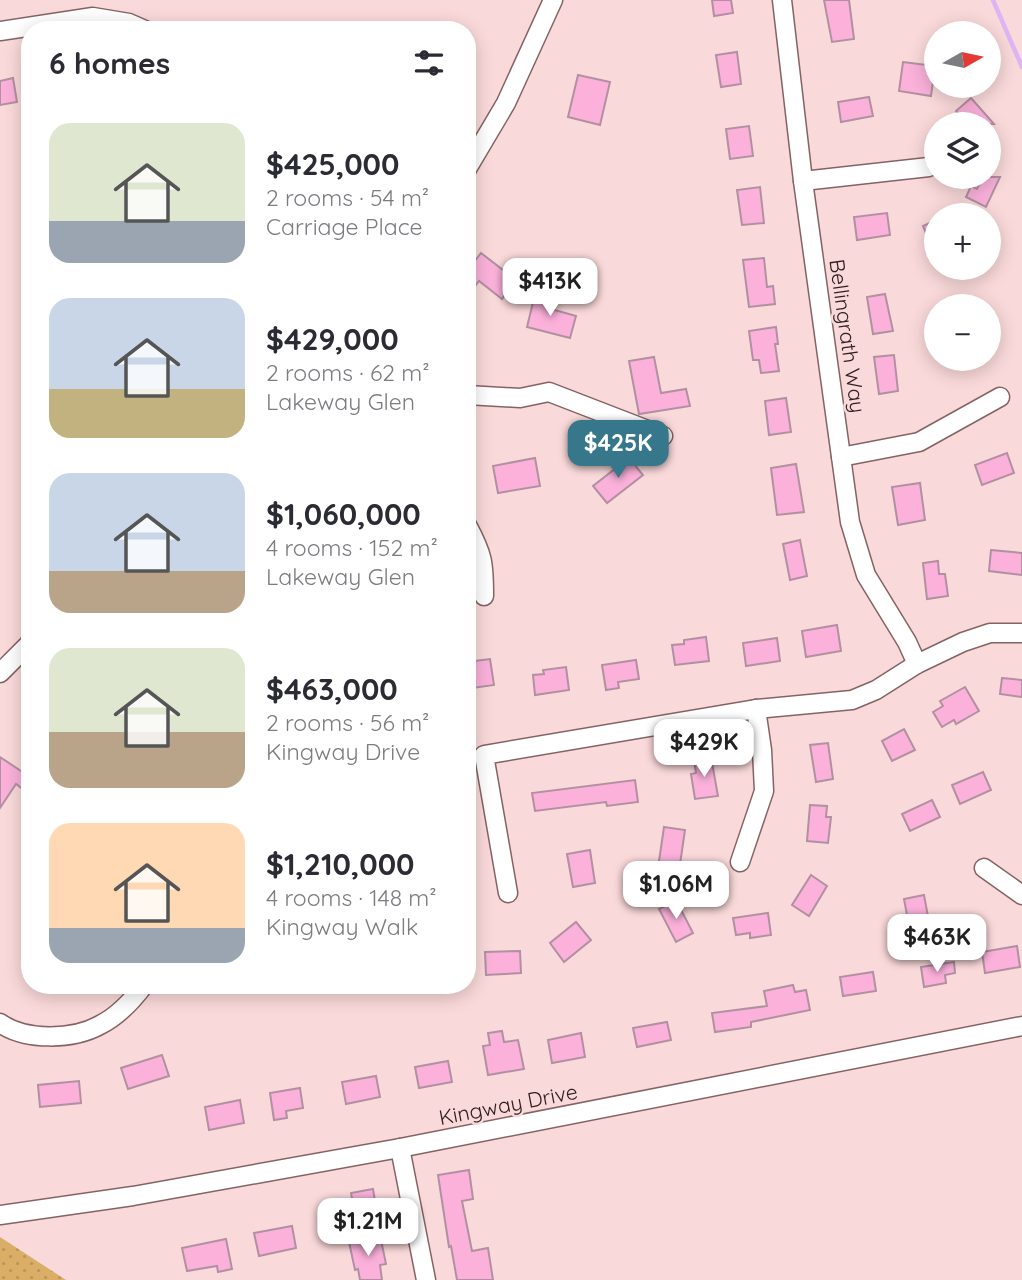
<!DOCTYPE html>
<meta charset="utf-8">
<style>
:root{--surface:#fff;--page:#f2f2f3;--text:#2b2b33;--muted:#7c7c81;--accent:#37778b}
body{margin:0;font-family:Quicksand,sans-serif;background:var(--page);color:var(--text);height:100vh;display:flex;flex-direction:column;font-size:26px;white-space:nowrap}
*{box-sizing:border-box;margin:0}
p{font-size:23px;color:var(--muted)}
.icon{flex:none;width:38px;height:38px;fill:none;stroke:currentColor;stroke-width:2;stroke-linecap:round;stroke-linejoin:round}
.map{position:relative;flex:1;overflow:hidden}
.side{position:absolute;left:21px;top:21px;width:455px;height:973px;display:flex;flex-direction:column;background:var(--surface);border-radius:28px;box-shadow:0 4px 18px #0003}
.side>*{flex:none}
.needle{width:46px;rotate:81deg}
.tools{position:absolute;left:924px;top:21px;display:grid;gap:14px}
.tools a{display:grid;place-items:center;width:77px;height:77px;border-radius:50%;background:var(--surface);box-shadow:0 4px 18px #0003;font-size:35px}
.price{position:absolute;translate:-50% -60px;padding:0 16px;border-radius:14px;background:#fff;color:#222;font-size:23px;line-height:46px;filter:drop-shadow(0 2px 4px #0008)}
.price::after{content:'';position:absolute;left:50%;top:42px;width:21px;height:16px;margin-left:-10px;background:inherit;clip-path:polygon(0 0,100% 0,50% 100%)}
.price.active{background:var(--accent);color:#fff}
ul{padding:0;list-style:none}
li{display:flex;align-items:center;gap:21px;height:175px;padding:0 28px}
li span{display:grid;place-items:center;flex:none;width:196px;height:140px;border-radius:21px;color:#555}
li>.icon{margin-inline-start:auto}
span .icon{width:84px;height:84px;fill:#fffc;stroke-width:1}
li b{font-size:30px}
h2{display:flex;justify-content:space-between;align-items:center;height:84px;padding:0 28px;font-size:30px}
.map>svg:first-child{display:block}
.grass{fill:url(#grass-dots)}
.lines{fill:none;stroke-linecap:round;stroke-linejoin:round}
.stream{stroke:#dfb4f4;stroke-width:4.5}
.building{fill:#fbb1da;stroke:#b191a1;stroke-width:2}
.minor-casing{stroke:#856364;stroke-width:21}
.minor{stroke:#fff;stroke-width:18}
.labels{text-anchor:middle;dominant-baseline:central;stroke-width:5;stroke-linejoin:round;paint-order:stroke}
.street-label{font-size:21px;fill:#2f2021;stroke:#fad9da}
</style>
<div class="map">
<svg width="1022" height="1280" viewBox="0 0 1022 1280">
<defs>
<pattern id="grass-dots" width="8" height="8" patternUnits="userSpaceOnUse" patternTransform="scale(1.75)"><rect width="8" height="8" fill="#daae67"/><path d="M2 2h.1M6 6h.1" fill="none" stroke="#bb9559" stroke-width="1.8" stroke-linecap="round"/></pattern>
</defs>
<rect width="100%" height="100%" fill="#fad9da"/>
<path class="grass" d="M 0,1237 L 66,1280 L 0,1280 Z"/>
<g class="lines">
<path class="stream" d="M 993,0 L 1022,67"/>
</g>
<g class="building">
<path d="M 712,0 L 731,0 L 733,13 L 714,16 Z"/>
<path d="M 824,0 L 849,0 L 854,39 L 832,42 Z"/>
<path d="M 737,52 L 741,84 L 721,87 L 716,55 Z"/>
<path d="M 903,62 L 935,66 L 931,96 L 899,91 Z"/>
<path d="M 578,75 L 610,82 L 600,125 L 568,117 Z"/>
<path d="M 13,78 L 17,102 L 0,105 L 0,81 Z"/>
<path d="M 869,97 L 873,116 L 841,122 L 838,102 Z"/>
<path d="M 971,98 L 994,124 L 967,124 L 956,111 Z"/>
<path d="M 749,126 L 753,156 L 730,159 L 726,129 Z"/>
<path d="M 982,177 L 1000,177 L 986,207 L 966,197 L 971,186 L 977,189 Z"/>
<path d="M 760,187 L 764,223 L 742,225 L 737,190 Z"/>
<path d="M 887,213 L 890,235 L 857,240 L 854,217 Z"/>
<path d="M 936,220 L 936,258 L 923,226 Z"/>
<path d="M 481,253 L 516,280 L 502,299 L 479,281 L 475,286 L 467,280 L 467,271 Z"/>
<path d="M 764,258 L 767,287 L 773,286 L 775,304 L 749,307 L 743,260 Z"/>
<path d="M 535,294 L 553,299 L 551,309 L 576,316 L 570,338 L 527,327 Z"/>
<path d="M 885,294 L 893,331 L 873,334 L 867,297 Z"/>
<path d="M 776,327 L 778,344 L 775,344 L 779,371 L 761,373 L 759,360 L 753,360 L 749,331 Z"/>
<path d="M 894,355 L 898,391 L 879,394 L 874,357 Z"/>
<path d="M 654,357 L 661,393 L 686,389 L 690,406 L 639,414 L 629,361 Z"/>
<path d="M 786,398 L 791,432 L 769,435 L 765,401 Z"/>
<path d="M 1007,453 L 1014,473 L 982,485 L 975,465 Z"/>
<path d="M 535,458 L 540,486 L 498,493 L 493,466 Z"/>
<path d="M 629,458 L 643,475 L 607,503 L 593,486 Z"/>
<path d="M 796,464 L 804,512 L 777,515 L 771,468 Z"/>
<path d="M 920,483 L 925,520 L 898,525 L 892,487 Z"/>
<path d="M 800,540 L 807,576 L 790,580 L 783,544 Z"/>
<path d="M 991,550 L 1022,553 L 1022,575 L 989,571 Z"/>
<path d="M 938,561 L 939,574 L 945,574 L 948,596 L 927,599 L 923,563 Z"/>
<path d="M 837,625 L 841,651 L 806,657 L 802,631 Z"/>
<path d="M 706,637 L 709,661 L 675,665 L 672,645 L 684,644 L 684,640 Z"/>
<path d="M 777,638 L 780,661 L 746,666 L 743,643 Z"/>
<path d="M 490,659 L 494,685 L 473,688 L 472,684 L 467,685 L 467,662 Z"/>
<path d="M 636,660 L 639,679 L 618,682 L 619,688 L 606,690 L 602,665 Z"/>
<path d="M 566,667 L 569,690 L 535,695 L 533,675 L 544,674 L 543,670 Z"/>
<path d="M 1002,678 L 1022,680 L 1022,697 L 1000,694 Z"/>
<path d="M 965,687 L 979,711 L 956,724 L 954,720 L 942,727 L 933,712 L 943,706 L 940,701 Z"/>
<path d="M 904,729 L 915,750 L 892,761 L 882,741 Z"/>
<path d="M 828,743 L 833,779 L 816,782 L 810,745 Z"/>
<path d="M 0,757 L 30,777 L 30,782 L 24,790 L 16,784 L 0,808 Z"/>
<path d="M 711,757 L 718,796 L 695,799 L 691,774 L 696,773 L 694,760 Z"/>
<path d="M 983,772 L 991,790 L 960,804 L 952,785 Z"/>
<path d="M 635,780 L 638,802 L 607,806 L 606,802 L 535,811 L 532,793 Z"/>
<path d="M 932,800 L 940,817 L 910,831 L 902,814 Z"/>
<path d="M 810,805 L 827,806 L 826,817 L 831,817 L 828,843 L 807,841 Z"/>
<path d="M 664,827 L 685,830 L 679,871 L 658,868 Z"/>
<path d="M 590,850 L 595,883 L 573,887 L 567,854 Z"/>
<path d="M 811,875 L 827,886 L 809,916 L 792,905 Z"/>
<path d="M 924,895 L 929,922 L 909,926 L 904,899 Z"/>
<path d="M 676,900 L 693,933 L 676,942 L 659,909 Z"/>
<path d="M 768,913 L 771,935 L 750,938 L 750,933 L 736,935 L 733,918 Z"/>
<path d="M 576,922 L 591,940 L 564,962 L 550,943 Z"/>
<path d="M 1017,946 L 1020,967 L 985,973 L 982,952 Z"/>
<path d="M 520,951 L 521,973 L 486,975 L 485,952 Z"/>
<path d="M 954,962 L 955,973 L 945,975 L 946,983 L 924,987 L 921,967 Z"/>
<path d="M 873,972 L 876,991 L 843,996 L 840,977 Z"/>
<path d="M 793,985 L 795,992 L 806,990 L 810,1010 L 751,1022 L 751,1027 L 715,1032 L 712,1013 L 767,1006 L 764,991 Z"/>
<path d="M 667,1022 L 671,1040 L 637,1047 L 633,1028 Z"/>
<path d="M 502,1031 L 504,1042 L 518,1040 L 524,1069 L 488,1075 L 483,1046 L 490,1045 L 488,1033 Z"/>
<path d="M 581,1033 L 585,1057 L 552,1063 L 548,1040 Z"/>
<path d="M 162,1055 L 169,1076 L 128,1089 L 121,1068 Z"/>
<path d="M 448,1061 L 452,1082 L 419,1088 L 415,1067 Z"/>
<path d="M 376,1076 L 380,1097 L 346,1104 L 342,1082 Z"/>
<path d="M 79,1081 L 81,1103 L 40,1107 L 38,1085 Z"/>
<path d="M 300,1088 L 303,1108 L 286,1111 L 287,1118 L 274,1120 L 270,1093 Z"/>
<path d="M 240,1100 L 244,1123 L 209,1130 L 205,1107 Z"/>
<path d="M 469,1170 L 473,1199 L 462,1201 L 472,1251 L 488,1248 L 493,1280 L 457,1280 L 451,1246 L 449,1247 L 438,1175 Z"/>
<path d="M 373,1189 L 377,1213 L 341,1220 L 338,1207 L 353,1204 L 351,1193 Z"/>
<path d="M 292,1226 L 296,1248 L 259,1256 L 254,1233 Z"/>
<path d="M 380,1235 L 386,1264 L 380,1265 L 382,1280 L 360,1280 L 358,1269 L 355,1270 L 349,1242 Z"/>
<path d="M 226,1239 L 232,1269 L 218,1272 L 217,1266 L 187,1271 L 182,1248 Z"/>
</g>
<g class="lines">
<g class="minor-casing">
<g id="minor">
<path d="M 782,0 L 803,181 L 850,522 L 866,575 L 907,642 L 917,664"/>
<path d="M 0,31 L 93,17 L 129,23 L 145,30"/>
<path d="M 467,169 L 506,103 L 553,0"/>
<path d="M 803,181 L 929,167"/>
<path d="M 467,395 L 520,398 L 549,392 L 663,436"/>
<path d="M 841,457 L 919,442 L 1000,397"/>
<path d="M 467,525 C 483,555 484,562 484,596"/>
<path d="M 0,673 L 30,643"/>
<path d="M 740,862 L 764,791 L 762,750 L 756,709"/>
<path d="M 984,868 L 1022,895"/>
<path d="M 508,893 L 484,755 L 756,709 L 852,700 L 876,690 L 917,664 L 963,642 L 990,633 L 1022,633"/>
<path d="M 0,1023 C 25,1041 73,1040 100,1025 C 118,1016 132,1001 144,985"/>
<path d="M 400,1148 L 426,1280"/>
<path d="M 0,1215 L 133,1196 L 400,1148 L 1022,1026"/>
</g>
</g>
<use href="#minor" class="minor"/>
</g>
<g class="labels">
<g class="street-label">
<text transform="translate(848 336) rotate(82)">Bellingrath Way</text>
<text transform="translate(508 1104) rotate(-11)">Kingway Drive</text>
</g>
</g>
</svg>
<div class="tools">
<a><svg class="needle" viewBox="-14 -14 28 28"><path d="M0-13l5 13h-10z" fill="#e53935"/><path d="M0 13l5-13h-10z" fill="#7c7c81"/></svg></a>
<a><svg class="icon" aria-label="layers" viewBox="0 0 24 24"><path d="M12 4l9 5-9 5-9-5zM3 14l9 5 9-5"/></svg></a>
<a>+</a>
<a>−</a>
</div>
<b class="price" style="left:550px;top:318px">$413K</b>
<b class="price active" style="left:618px;top:480px">$425K</b>
<b class="price" style="left:704px;top:779px">$429K</b>
<b class="price" style="left:676px;top:921px">$1.06M</b>
<b class="price" style="left:937px;top:974px">$463K</b>
<b class="price" style="left:368px;top:1258px">$1.21M</b>
<section class="side">
<h2>6 homes<svg class="icon" aria-label="filters" viewBox="0 0 24 24"><path d="M4 7h16M4 17h16"/><circle cx="9" cy="7" r="2"/><circle cx="15" cy="17" r="2"/></svg></h2>
<ul>
<li><span style="background:linear-gradient(#dfe7d0 70%,#9aa5b1 0)"><svg class="icon" aria-label="home" viewBox="0 0 24 24"><path d="M3 11l9-7 9 7M6 9v11h12V9"/></svg></span><div><b>$425,000</b><p>2 rooms · 54 m²</p><p>Carriage Place</p></div></li>
<li><span style="background:linear-gradient(#c9d6e8 65%,#c2b280 0)"><svg class="icon" aria-label="home" viewBox="0 0 24 24"><path d="M3 11l9-7 9 7M6 9v11h12V9"/></svg></span><div><b>$429,000</b><p>2 rooms · 62 m²</p><p>Lakeway Glen</p></div></li>
<li><span style="background:linear-gradient(#c9d6e8 70%,#b9a48a 0)"><svg class="icon" aria-label="home" viewBox="0 0 24 24"><path d="M3 11l9-7 9 7M6 9v11h12V9"/></svg></span><div><b>$1,060,000</b><p>4 rooms · 152 m²</p><p>Lakeway Glen</p></div></li>
<li><span style="background:linear-gradient(#dfe7d0 60%,#b9a48a 0)"><svg class="icon" aria-label="home" viewBox="0 0 24 24"><path d="M3 11l9-7 9 7M6 9v11h12V9"/></svg></span><div><b>$463,000</b><p>2 rooms · 56 m²</p><p>Kingway Drive</p></div></li>
<li><span style="background:linear-gradient(#ffd9b3 75%,#9aa5b1 0)"><svg class="icon" aria-label="home" viewBox="0 0 24 24"><path d="M3 11l9-7 9 7M6 9v11h12V9"/></svg></span><div><b>$1,210,000</b><p>4 rooms · 148 m²</p><p>Kingway Walk</p></div></li>
</ul>
</section>
</div>
